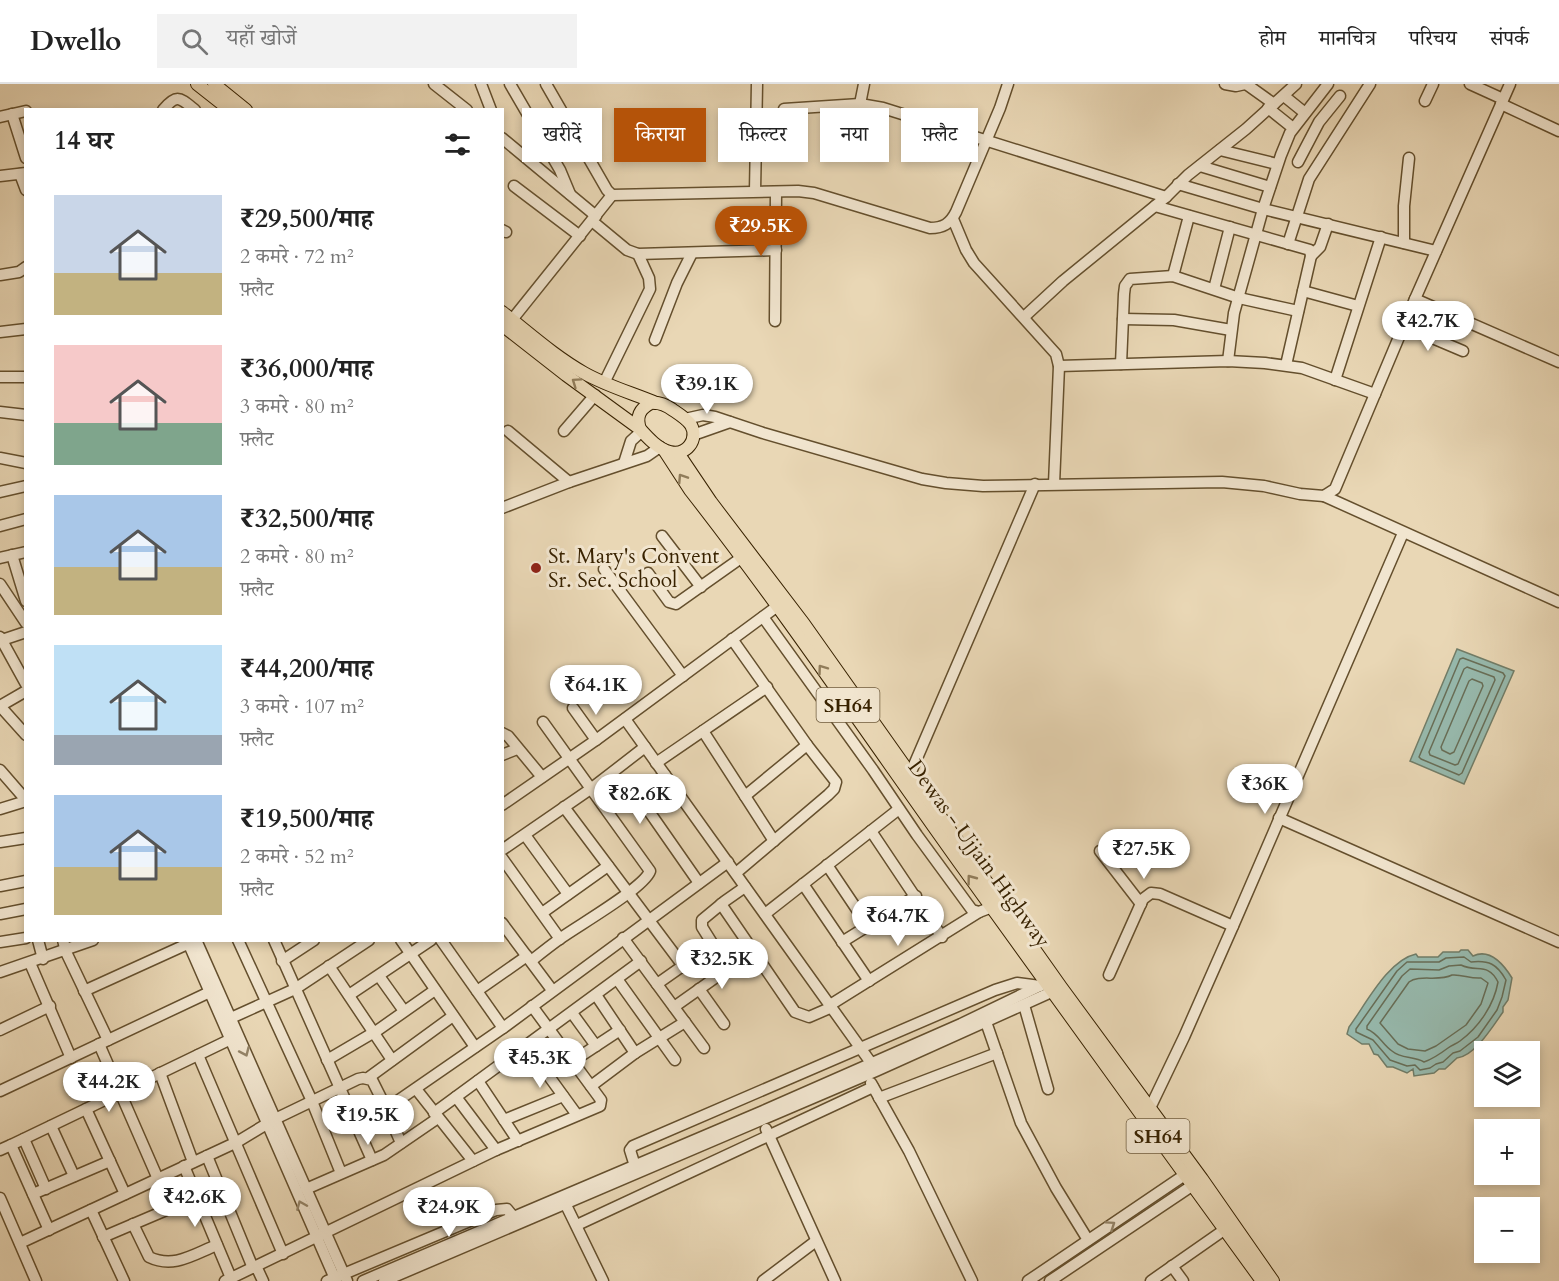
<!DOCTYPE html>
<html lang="hi">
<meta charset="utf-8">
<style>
:root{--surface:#fff;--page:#f2f2f2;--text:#222;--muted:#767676;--line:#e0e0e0;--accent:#b45309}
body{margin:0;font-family:Cardo,"Noto Serif Devanagari",serif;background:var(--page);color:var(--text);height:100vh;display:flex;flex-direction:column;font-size:22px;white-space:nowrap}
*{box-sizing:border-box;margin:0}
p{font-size:20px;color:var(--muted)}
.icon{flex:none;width:33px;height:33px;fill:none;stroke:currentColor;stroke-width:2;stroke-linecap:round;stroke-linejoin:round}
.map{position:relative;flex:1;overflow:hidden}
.side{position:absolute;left:24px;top:24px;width:480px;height:834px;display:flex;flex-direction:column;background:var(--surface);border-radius:0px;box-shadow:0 3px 9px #0003}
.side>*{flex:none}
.guide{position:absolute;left:522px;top:24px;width:570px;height:54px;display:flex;gap:12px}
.controls{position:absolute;left:1474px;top:957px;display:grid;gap:12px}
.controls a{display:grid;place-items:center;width:66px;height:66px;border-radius:0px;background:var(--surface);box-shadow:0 3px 9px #0003;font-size:30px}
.price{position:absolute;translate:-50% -51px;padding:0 14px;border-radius:21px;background:#fff;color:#222;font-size:20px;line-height:39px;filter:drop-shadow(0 2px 3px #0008)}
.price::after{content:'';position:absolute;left:50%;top:36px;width:18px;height:14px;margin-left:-9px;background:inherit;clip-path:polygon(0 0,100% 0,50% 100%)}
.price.current{background:var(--accent);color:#fff}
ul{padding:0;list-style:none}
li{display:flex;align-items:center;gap:18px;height:150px;padding:0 30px}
li span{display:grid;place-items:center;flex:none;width:168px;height:120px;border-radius:0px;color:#555}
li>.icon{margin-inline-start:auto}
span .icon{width:72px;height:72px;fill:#fffc;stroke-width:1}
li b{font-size:26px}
h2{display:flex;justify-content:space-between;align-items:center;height:72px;padding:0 30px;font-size:26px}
.pill{padding:0 21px;border-radius:0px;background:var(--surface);box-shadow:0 3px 9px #0003;font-size:21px;line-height:54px}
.pill.current{background:var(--accent);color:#fff}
header{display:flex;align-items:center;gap:36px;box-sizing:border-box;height:84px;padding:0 30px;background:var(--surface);border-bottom:2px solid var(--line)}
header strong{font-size:28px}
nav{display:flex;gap:33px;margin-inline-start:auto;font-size:21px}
.search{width:420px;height:54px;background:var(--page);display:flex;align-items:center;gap:15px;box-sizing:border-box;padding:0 21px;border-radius:0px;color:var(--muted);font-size:22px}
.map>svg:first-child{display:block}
.water{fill:#97baae;stroke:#717d68;stroke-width:1.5}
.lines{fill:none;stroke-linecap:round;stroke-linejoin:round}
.shore{stroke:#686e57;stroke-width:1.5}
.minor-casing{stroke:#644f2d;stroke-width:13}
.major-casing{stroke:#382200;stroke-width:14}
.minor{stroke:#f1e5cf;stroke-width:10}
.major{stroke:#e9d7b5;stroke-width:12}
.oneway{stroke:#907c5a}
.oneway2{stroke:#948468}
.poi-dot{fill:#8f2418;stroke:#f1e5cf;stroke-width:2}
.labels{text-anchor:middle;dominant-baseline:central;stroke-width:6;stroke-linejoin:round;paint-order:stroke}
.shield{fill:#f1e5cf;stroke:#705c3e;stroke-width:1.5}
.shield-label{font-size:20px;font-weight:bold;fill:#382200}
.poi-label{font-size:21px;fill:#382200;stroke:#f1e5cf;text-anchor:start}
.street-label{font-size:21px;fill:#382200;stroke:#f1e5cf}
</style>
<header>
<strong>Dwello</strong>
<div class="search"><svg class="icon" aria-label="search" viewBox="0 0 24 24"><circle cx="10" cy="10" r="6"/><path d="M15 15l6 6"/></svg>यहाँ खोजें</div>
<nav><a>होम</a><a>मानचित्र</a><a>परिचय</a><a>संपर्क</a></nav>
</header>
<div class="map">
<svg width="1559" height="1197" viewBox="0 0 1559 1197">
<rect width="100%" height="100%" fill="#e9d7b5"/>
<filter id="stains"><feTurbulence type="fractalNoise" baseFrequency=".00333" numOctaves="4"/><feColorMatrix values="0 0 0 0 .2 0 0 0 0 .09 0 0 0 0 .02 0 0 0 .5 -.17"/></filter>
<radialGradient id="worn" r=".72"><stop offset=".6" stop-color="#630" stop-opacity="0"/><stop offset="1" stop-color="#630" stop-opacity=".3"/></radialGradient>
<g class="water">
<path d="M 1457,565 L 1514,587 L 1464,700 L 1410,677 Z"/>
<path d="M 1461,866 L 1468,866 L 1473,872 C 1490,864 1504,881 1512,894 L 1508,916 L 1503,923 L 1503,928 C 1493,942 1475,972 1457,974 L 1445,985 L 1439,985 L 1434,989 L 1414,992 L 1413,985 L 1407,989 L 1393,983 L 1387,983 L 1378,971 L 1374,970 L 1369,960 L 1362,960 L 1347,950 L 1349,943 C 1366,920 1388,876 1416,870 L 1418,873 L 1438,873 L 1443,868 L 1459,868 Z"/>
</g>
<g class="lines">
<g class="shore">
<path d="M 1463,574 L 1503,589 L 1505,592 L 1462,689 L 1459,691 L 1421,675 L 1419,673 L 1460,575 Z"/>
<path d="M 1467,583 L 1494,593 L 1495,596 L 1458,680 L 1455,681 L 1430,671 L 1429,668 L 1464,585 Z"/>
<path d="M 1472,595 L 1482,599 L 1483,602 L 1454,668 L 1450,670 L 1442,666 L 1441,663 L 1469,597 Z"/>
<path d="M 1464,873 L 1471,878 C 1489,876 1497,880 1506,896 L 1502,913 L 1497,926 L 1478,953 L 1460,967 L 1453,969 L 1443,978 L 1436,980 L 1430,984 L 1420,986 L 1415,981 L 1407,982 L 1390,976 L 1373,956 L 1356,948 L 1356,945 L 1397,887 L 1407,878 L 1439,878 L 1446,874 Z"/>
<path d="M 1461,881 C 1477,889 1488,878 1498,898 C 1494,921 1479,943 1460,957 C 1456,960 1452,961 1448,964 C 1440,970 1433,975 1424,978 C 1414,972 1401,975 1392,967 C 1382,960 1379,950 1367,945 L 1367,942 L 1402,892 L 1410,885 L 1439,886 L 1449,882 Z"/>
<path d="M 1452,891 C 1462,890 1470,895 1481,894 L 1488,899 L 1481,920 L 1466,941 L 1436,962 L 1425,967 L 1408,965 L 1398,960 L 1380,939 L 1409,898 C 1419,890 1439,898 1452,891 Z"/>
</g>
<g class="minor-casing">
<g id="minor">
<path d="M 434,0 L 467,26"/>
<path d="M 481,0 L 491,26"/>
<path d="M 510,0 L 560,86 L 570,110"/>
<path d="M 546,0 L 607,106 L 612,111 L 798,107 L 814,109 L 930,144 C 943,144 950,140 956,128 L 1000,24 L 1008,0"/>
<path d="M 1225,0 L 1236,2 L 1245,0"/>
<path d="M 1246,0 L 1274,20"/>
<path d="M 1470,0 L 1503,15"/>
<path d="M 1284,12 L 1305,29"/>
<path d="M 1425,17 L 1433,0"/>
<path d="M 860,20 L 864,0"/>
<path d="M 1501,20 L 1559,47"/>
<path d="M 1268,24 L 1293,44"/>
<path d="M 784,25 L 860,20 L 883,24 L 1166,113"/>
<path d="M 163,26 C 177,9 180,14 195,26"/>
<path d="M 12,30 L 26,74"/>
<path d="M 0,33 L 26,27"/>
<path d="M 502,54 L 596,132"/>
<path d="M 1220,66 L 1277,80"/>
<path d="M 1298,78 L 1319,38 L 1340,12"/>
<path d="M 1200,82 L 1270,103"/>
<path d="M 20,90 L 26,106"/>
<path d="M 0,92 L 26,89"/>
<path d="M 1178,100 L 1263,125 L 1436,167"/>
<path d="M 514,102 L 580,152"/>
<path d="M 755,107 L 757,0"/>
<path d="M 1155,122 L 1310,166 L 1311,172 L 1286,281"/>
<path d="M 953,135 L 966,166 L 974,179 L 1056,270 L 1059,282 L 1054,400"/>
<path d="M 592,137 L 627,166 L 638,170 L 776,166"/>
<path d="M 502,146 L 506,148"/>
<path d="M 1404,159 L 1404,122 L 1409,74"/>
<path d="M 1288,160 L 1309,95 L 1370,0"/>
<path d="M 1311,172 L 1320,163 L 1328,140"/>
<path d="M 0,191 L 19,188 L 26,183"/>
<path d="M 1173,192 L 1189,132"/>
<path d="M 1214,205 L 1230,143"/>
<path d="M 1303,207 L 1358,222"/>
<path d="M 1415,215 L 1559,278"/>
<path d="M 1024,233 L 1063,197 L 1166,113 L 1188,91 L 1246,45 L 1296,0"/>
<path d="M 1123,235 L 1174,236 L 1231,246"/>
<path d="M 775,237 L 776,108"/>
<path d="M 507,242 L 612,111"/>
<path d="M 1404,242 L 1463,267"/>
<path d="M 0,248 L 26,245"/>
<path d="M 655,256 L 677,199 L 692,169"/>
<path d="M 1228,277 L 1234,229 L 1263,125 L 1281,71 L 1290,49 L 1328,0"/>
<path d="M 1121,280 L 1124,210 L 1125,202 L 1130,195 L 1173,192 L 1239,214 L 1298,227"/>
<path d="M 1059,282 L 1228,277 L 1265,279 L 1302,284 L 1375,310"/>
<path d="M 0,293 L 26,293"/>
<path d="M 1335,296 L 1381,153"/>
<path d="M 604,299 L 650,205 L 649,194 L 638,170"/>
<path d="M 0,328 L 26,331"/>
<path d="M 685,335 L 703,331 L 715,333 L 763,349 L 922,395 L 946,399 L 983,402 L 1222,398 L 1264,402 L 1300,410 L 1324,412 L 1335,405 L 1415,215 L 1510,0"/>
<path d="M 508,347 L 569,398"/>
<path d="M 564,347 L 595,311"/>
<path d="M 693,351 L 730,338"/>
<path d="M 0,374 L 26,379"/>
<path d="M 624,379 L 631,357 L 642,347"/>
<path d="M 0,408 L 26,402"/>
<path d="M 1324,412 L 1559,518"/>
<path d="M 502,424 L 569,398 L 647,372 L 660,363"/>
<path d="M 0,442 L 26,435"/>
<path d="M 662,452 L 701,503"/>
<path d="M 12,471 L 26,517"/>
<path d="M 0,474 L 26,468"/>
<path d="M 604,485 L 683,592"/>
<path d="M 648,489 L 669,518 L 676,520 L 741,474"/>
<path d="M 0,500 L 26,539"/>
<path d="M 763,533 L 873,686 L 917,751 L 972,826 L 979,828 L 992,823"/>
<path d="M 0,553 L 26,600"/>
<path d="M 732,555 L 807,661 L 836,698 L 834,705 L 828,711 L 736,789"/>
<path d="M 2,556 L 26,548"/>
<path d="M 0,622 L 26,651"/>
<path d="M 0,622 L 26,607"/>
<path d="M 573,624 L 596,656"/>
<path d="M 625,635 L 874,983"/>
<path d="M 703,647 L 774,757"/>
<path d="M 502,649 L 508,652 L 542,693"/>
<path d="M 502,671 L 517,665"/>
<path d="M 656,679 L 767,603"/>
<path d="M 0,686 L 26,716"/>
<path d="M 665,691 L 642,707 L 639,713 L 699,799"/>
<path d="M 908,695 L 1035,400"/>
<path d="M 745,712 L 807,661"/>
<path d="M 502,721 L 596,656 L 783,518"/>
<path d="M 564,723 L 684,883"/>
<path d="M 0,725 L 26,717"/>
<path d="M 1279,734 L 1559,858"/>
<path d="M 871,747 L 942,853"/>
<path d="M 525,751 L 568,810"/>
<path d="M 0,758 L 26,754"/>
<path d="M 502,766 L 592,704 L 645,663"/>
<path d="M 1100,767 L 1141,820"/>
<path d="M 502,774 L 560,855"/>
<path d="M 827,781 L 868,842"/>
<path d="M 803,800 L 869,897"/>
<path d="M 0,802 L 26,797"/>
<path d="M 721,820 L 795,928 L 809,933 L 832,923"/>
<path d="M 542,829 L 608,782"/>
<path d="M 0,830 L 26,825"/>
<path d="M 765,830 L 899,725"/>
<path d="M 502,839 L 552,906"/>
<path d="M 623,854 L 704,964"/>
<path d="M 38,856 L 43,875"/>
<path d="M 63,856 L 66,868 L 108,956"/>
<path d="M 187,856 L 336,1197"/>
<path d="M 196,856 L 347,1197"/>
<path d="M 238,856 L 311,1015 L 341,1089"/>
<path d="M 274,856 L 372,1076"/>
<path d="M 401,856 L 475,963"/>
<path d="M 441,856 L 503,944"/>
<path d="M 0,858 L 26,854"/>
<path d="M 842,858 L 916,812"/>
<path d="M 282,877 L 314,856"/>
<path d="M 531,877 C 541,869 551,861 561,854 C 579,841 644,804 650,787 L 543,638"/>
<path d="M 30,879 L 71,974"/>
<path d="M 329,882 L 392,976"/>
<path d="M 0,888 L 93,856"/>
<path d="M 1109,891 L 1143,815 L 1151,809 L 1160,810 L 1233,842"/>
<path d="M 379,892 L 404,927"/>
<path d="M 617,895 L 675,976"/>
<path d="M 657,900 L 711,862 L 712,859 L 702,843 L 702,836 L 725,817 L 745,803"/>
<path d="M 699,905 L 724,940"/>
<path d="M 84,907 L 194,857"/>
<path d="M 477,907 L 527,872"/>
<path d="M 349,911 L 431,856"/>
<path d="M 596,911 L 635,969"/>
<path d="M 830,921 L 979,828"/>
<path d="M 1024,921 L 1048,1005"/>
<path d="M 674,923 L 753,867"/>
<path d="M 572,929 L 596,962"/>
<path d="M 231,934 L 295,905 L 369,856"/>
<path d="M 986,938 L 1021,1039 L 1056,1104 L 1088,1156"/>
<path d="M 0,946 L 50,922"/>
<path d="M 99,960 L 158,1095"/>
<path d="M 527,962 L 577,1031"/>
<path d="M 198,971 L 283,1170"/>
<path d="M 327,976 L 378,946 L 435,906"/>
<path d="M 573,977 L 620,946"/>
<path d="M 160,989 L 193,1078"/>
<path d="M 368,994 L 453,932"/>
<path d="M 478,997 L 518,1057"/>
<path d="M 871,999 L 909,1067 L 972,1197"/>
<path d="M 591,1002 L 635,969 L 685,938"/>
<path d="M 416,1005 L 473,1077"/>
<path d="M 0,1007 L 214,906"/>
<path d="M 456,1013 L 496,1066"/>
<path d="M 879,1014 L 997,969"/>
<path d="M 383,1018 L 401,1059"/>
<path d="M 1150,1024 L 1184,953 L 1233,842 L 1403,449"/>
<path d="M 86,1025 L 229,956"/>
<path d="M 434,1029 L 641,877"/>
<path d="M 504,1036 L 563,1012"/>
<path d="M 51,1042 L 74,1092"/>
<path d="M 766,1045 L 835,1197"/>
<path d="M 24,1055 L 46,1105"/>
<path d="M 11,1061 L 86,1025 L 125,1110"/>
<path d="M 0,1066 L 11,1061 L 49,1146"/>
<path d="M 207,1072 L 253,1184"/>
<path d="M 184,1082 L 231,1194"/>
<path d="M 635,1082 L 630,1066 L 633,1062 L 995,906 L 1017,899 L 1040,902"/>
<path d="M 306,1105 L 384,1071 L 438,1034"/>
<path d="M 33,1110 L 110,1077"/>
<path d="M 0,1114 L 36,1197"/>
<path d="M 565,1119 L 603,1197"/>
<path d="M 91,1126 L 124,1197"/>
<path d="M 133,1140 L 149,1173 C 174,1185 194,1170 217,1161"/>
<path d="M 577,1141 L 873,1003"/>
<path d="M 103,1153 L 197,1113"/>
<path d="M 20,1159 L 237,1058 L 275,1035 L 358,995 L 363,994 L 372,996 L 383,1018 L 393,1020 L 503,944 L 728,778"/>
<path d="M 256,1182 L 263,1197"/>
<path d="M 1172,1182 L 1183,1197"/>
<path d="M 225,1197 L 496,1066 L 600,1022 L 601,1016 L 532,922"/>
<path d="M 327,1197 L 496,1126 L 507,1125 L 516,1136"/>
<path d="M 363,1197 L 763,1027 L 961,940 L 1052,896"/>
<path d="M 384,1197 L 876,987 L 1058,905"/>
<path d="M 763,1197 L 816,1157"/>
<path d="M 1028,1197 L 1192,1086"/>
<path d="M 1050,1197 L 1199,1097"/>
<path d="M 1151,1197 L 1224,1146"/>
</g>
</g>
<g class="major-casing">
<g id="major">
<path d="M 197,0 L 230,26"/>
<path d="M 214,0 L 246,26"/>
<path d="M 502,228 C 529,249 554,272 584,289 C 607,302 632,309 656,319"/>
<path d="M 502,241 L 566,291 L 640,345"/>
<path d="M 651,319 C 660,318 666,321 673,326 C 679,330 687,335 691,341 C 699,356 686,372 670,368 C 658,365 648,354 640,345 C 636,333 639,325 651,319 Z"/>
<path d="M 664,366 L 690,406 C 787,530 874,660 966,788 C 1064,924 1163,1061 1262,1197"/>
<path d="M 678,369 L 711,418 L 804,540 L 1061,903 L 1202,1095 L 1273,1197"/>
</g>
</g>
<use href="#minor" class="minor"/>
<use href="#major" class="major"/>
</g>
<defs><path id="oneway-chevron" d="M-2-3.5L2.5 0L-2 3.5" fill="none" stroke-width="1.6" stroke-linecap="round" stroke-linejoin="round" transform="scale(1.5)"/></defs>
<g class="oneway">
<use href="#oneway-chevron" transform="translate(576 298) rotate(-145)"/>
<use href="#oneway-chevron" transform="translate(682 394) rotate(-123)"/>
<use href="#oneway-chevron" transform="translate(822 585) rotate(-126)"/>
<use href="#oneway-chevron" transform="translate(971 795) rotate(-127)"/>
</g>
<g class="oneway2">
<use href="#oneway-chevron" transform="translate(245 968) rotate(66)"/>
<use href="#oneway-chevron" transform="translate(301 1121) rotate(-113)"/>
<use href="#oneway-chevron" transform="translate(1111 1141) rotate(-34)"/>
</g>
<circle class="poi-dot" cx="536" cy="484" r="6"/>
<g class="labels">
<g class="shield">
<rect x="816.5" y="604" width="63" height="34" rx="4.5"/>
<rect x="1126.5" y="1035" width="63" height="34" rx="4.5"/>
</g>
<g class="shield-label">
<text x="848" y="621">SH64</text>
<text x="1158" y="1052">SH64</text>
</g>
<g class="poi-label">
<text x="548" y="472">St. Mary's Convent<tspan x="548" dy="24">Sr. Sec. School</tspan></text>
</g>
<g class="street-label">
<text transform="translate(979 770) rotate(54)">Dewas - Ujjain Highway</text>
</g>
</g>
<rect width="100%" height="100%" filter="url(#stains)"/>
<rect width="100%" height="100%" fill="url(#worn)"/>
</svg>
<div class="controls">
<a><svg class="icon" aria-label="layers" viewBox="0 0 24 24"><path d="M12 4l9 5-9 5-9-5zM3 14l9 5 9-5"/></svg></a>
<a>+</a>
<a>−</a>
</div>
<b class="price current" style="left:761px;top:173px">₹29.5K</b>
<b class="price" style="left:1428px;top:268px">₹42.7K</b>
<b class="price" style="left:707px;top:331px">₹39.1K</b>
<b class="price" style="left:596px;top:632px">₹64.1K</b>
<b class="price" style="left:1265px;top:731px">₹36K</b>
<b class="price" style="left:640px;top:741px">₹82.6K</b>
<b class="price" style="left:1144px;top:796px">₹27.5K</b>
<b class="price" style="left:898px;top:863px">₹64.7K</b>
<b class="price" style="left:722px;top:906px">₹32.5K</b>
<b class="price" style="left:540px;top:1005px">₹45.3K</b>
<b class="price" style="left:109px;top:1029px">₹44.2K</b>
<b class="price" style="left:368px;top:1062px">₹19.5K</b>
<b class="price" style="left:195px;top:1144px">₹42.6K</b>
<b class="price" style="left:449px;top:1154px">₹24.9K</b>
<div class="guide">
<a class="pill">खरीदें</a>
<a class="pill current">किराया</a>
<a class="pill">फ़िल्टर</a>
<a class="pill">नया</a>
<a class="pill">फ़्लैट</a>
</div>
<section class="side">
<h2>14 घर<svg class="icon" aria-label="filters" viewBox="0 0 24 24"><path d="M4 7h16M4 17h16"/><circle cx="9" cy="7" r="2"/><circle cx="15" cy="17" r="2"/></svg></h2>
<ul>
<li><span style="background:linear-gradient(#c9d6e8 65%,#c2b280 0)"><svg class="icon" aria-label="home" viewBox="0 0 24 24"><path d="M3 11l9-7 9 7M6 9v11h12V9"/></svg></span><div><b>₹29,500/माह</b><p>2 कमरे · 72 m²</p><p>फ़्लैट</p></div></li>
<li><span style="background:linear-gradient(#f6c9c9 65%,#7fa58c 0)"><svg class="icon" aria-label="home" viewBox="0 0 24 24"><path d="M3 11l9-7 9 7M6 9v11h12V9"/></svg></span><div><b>₹36,000/माह</b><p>3 कमरे · 80 m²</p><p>फ़्लैट</p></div></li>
<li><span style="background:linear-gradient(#a9c7e8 60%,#c2b280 0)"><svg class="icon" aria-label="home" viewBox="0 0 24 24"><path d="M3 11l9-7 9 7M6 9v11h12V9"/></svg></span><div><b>₹32,500/माह</b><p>2 कमरे · 80 m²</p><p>फ़्लैट</p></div></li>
<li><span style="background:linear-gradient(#bfe0f5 75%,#9aa5b1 0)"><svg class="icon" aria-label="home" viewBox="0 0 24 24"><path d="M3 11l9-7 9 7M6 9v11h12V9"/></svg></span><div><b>₹44,200/माह</b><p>3 कमरे · 107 m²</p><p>फ़्लैट</p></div></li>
<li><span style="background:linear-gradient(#a9c7e8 60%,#c2b280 0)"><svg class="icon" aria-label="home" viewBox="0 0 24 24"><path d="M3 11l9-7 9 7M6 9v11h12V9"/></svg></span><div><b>₹19,500/माह</b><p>2 कमरे · 52 m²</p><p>फ़्लैट</p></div></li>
</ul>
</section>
</div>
